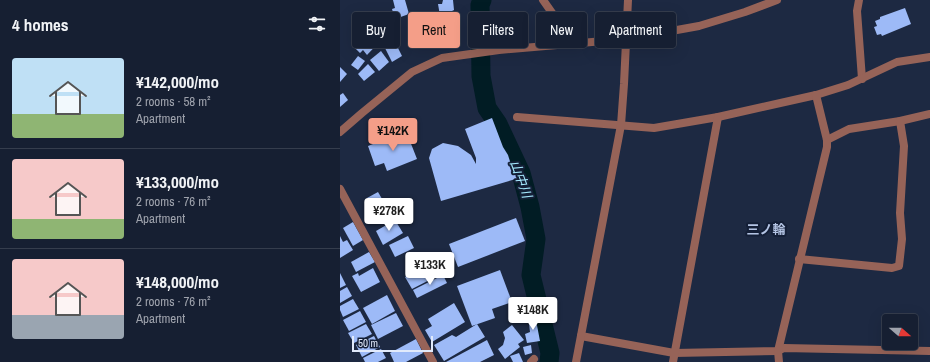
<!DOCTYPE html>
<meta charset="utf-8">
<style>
:root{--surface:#161f32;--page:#1f273a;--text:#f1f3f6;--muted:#9ea2ac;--line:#353d4d;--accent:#f49e88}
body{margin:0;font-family:"Archivo Narrow","Noto Sans JP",sans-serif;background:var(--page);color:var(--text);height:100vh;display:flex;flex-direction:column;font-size:15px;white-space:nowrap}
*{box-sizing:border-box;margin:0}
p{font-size:13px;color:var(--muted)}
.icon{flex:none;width:22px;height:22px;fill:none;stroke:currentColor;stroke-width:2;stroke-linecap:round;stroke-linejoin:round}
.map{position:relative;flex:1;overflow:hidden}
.drawer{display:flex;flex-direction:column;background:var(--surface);width:340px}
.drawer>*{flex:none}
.guide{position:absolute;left:12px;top:12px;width:380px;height:36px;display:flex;gap:8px}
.needle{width:26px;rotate:110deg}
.buttons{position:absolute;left:542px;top:314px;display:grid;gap:8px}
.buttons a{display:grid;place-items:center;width:36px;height:36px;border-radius:4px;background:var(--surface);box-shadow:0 4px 16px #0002,0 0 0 1px var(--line);font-size:20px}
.scale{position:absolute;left:12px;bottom:10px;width:81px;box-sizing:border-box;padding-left:4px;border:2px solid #e1eafb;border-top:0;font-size:11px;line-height:14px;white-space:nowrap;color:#e1eafb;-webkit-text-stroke:3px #141f37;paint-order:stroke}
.price{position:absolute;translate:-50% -34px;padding:0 9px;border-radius:4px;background:#fff;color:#222;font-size:13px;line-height:26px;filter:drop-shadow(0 1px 2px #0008)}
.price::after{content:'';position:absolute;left:50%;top:24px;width:12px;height:9px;margin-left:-6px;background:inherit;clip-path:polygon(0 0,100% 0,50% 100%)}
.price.active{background:var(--accent);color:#111}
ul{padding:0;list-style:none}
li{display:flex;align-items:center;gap:12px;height:100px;padding:0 12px}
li+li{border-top:1px solid var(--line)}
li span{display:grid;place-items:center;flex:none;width:112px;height:80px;border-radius:4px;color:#555}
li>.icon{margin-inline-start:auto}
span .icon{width:48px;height:48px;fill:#fffc;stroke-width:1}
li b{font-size:17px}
h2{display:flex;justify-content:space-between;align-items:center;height:48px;padding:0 12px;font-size:17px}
.tag{padding:0 14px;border-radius:4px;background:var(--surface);box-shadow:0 4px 16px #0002,0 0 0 1px var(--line);font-size:14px;line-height:36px}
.tag.active{background:var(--accent);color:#111}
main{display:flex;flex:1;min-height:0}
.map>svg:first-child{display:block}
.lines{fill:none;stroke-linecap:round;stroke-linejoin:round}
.river{stroke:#011c24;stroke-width:19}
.building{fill:#9dbaf7}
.minor{stroke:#966358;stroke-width:8}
.tertiary{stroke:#966358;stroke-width:8}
.labels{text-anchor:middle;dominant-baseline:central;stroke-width:4;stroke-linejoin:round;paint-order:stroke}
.water-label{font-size:13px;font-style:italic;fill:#a4e7fd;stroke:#141f37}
.neighbourhood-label{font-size:13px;font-weight:bold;fill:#b4c4e4;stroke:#141f37}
</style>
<main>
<section class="drawer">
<h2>4 homes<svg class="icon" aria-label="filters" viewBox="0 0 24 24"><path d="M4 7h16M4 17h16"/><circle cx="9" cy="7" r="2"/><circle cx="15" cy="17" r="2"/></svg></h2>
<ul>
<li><span style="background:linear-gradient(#bfe0f5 70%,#8fb573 0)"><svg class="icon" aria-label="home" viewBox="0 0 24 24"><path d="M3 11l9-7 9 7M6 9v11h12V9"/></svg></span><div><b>¥142,000/mo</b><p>2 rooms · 58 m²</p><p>Apartment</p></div></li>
<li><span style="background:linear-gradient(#f6c9c9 75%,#8fb573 0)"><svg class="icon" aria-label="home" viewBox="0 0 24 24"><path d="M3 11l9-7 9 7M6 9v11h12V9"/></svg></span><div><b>¥133,000/mo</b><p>2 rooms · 76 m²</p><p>Apartment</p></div></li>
<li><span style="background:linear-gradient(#f6c9c9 70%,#9aa5b1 0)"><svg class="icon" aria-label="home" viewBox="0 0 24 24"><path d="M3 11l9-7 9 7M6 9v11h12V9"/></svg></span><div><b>¥148,000/mo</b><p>2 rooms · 76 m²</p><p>Apartment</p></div></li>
</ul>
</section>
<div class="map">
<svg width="590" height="362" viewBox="0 0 590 362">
<rect width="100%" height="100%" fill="#1d2942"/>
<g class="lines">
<path class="river" d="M 142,0 L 140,5 L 141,76 L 147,108 L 158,124 L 181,173 L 190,207 L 196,239 L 191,275 L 210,353 L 209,362"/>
</g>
<g class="building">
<path d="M 53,0 L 65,0 L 69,14 L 55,19 L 52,9 L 55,8 Z"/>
<path d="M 103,0 L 113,0 L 114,10 L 112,11 L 116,35 L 97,37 L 96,29 L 102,28 L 98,4 L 102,4 Z"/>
<path d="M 565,8 L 571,24 L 542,36 L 541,34 L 537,35 L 534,27 L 537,26 L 535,21 L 540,19 L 540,17 Z"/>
<path d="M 36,23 L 47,34 L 27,55 L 23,50 L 20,53 L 13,46 Z"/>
<path d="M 77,23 L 85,42 L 76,48 L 67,26 Z"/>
<path d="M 54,40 L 62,56 L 52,62 L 44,46 Z"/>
<path d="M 41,51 L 49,62 L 39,71 L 30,60 Z"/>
<path d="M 18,56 L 25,61 L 18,70 L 11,65 Z"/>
<path d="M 28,64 L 35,72 L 24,81 L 18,74 Z"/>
<path d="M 0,67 L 7,74 L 0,82 Z"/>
<path d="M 3,93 L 8,100 L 0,107 L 0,95 Z"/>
<path d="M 152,118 L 163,147 L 168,155 L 173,171 L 177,171 L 179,178 L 101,201 L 89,158 L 92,149 L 103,143 L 118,146 L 131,155 L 136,164 L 136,158 L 125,129 Z"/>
<path d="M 66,131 L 77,159 L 47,171 L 44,163 L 35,166 L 28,146 Z"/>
<path d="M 38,192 L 45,204 L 34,210 L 27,198 Z"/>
<path d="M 176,218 L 185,241 L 118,267 L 109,244 Z"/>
<path d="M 55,220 L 63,233 L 43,245 L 36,231 Z"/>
<path d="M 13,222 L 23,240 L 13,246 L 3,228 Z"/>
<path d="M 0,236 L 3,242 L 7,240 L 13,250 L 0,258 Z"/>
<path d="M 68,236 L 74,248 L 55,257 L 49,245 Z"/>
<path d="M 29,252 L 35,262 L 16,272 L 11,262 Z"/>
<path d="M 94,262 L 101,274 L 72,289 L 65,277 Z"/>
<path d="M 33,268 L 40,282 L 21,292 L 12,276 L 18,273 L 19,276 Z"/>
<path d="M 160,270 L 172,302 L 152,309 L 155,318 L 132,326 L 117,286 Z"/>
<path d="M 0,273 L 6,285 L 0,288 Z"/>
<path d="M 103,275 L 107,283 L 77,298 L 73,290 Z"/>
<path d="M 7,287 L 12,296 L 0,303 L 0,291 Z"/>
<path d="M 47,295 L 55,311 L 32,324 L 23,308 Z"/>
<path d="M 13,299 L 19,309 L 3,317 L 0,310 L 0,306 Z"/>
<path d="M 114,303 L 125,322 L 92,342 L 85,330 L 92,326 L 88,319 Z"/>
<path d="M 20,311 L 26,322 L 9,331 L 3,320 Z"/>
<path d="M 56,313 L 63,326 L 38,339 L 31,325 Z"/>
<path d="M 195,315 L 200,341 L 187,343 L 185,334 L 190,332 L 188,316 Z"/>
<path d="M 26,324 L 32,334 L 14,343 L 8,333 Z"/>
<path d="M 137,324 L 145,337 L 104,361 L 94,345 L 112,335 L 116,337 Z"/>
<path d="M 172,325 L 184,340 L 178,344 L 180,347 L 165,359 L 158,349 L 163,345 L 165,338 L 163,332 Z"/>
<path d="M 34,336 L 40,347 L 22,357 L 16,345 Z"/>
<path d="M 76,339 L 83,353 L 66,362 L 54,362 L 50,353 Z"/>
<path d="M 147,340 L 154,355 L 140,362 L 106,362 Z"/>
<path d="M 191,345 L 192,353 L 185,355 L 183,347 Z"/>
<path d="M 41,349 L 46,358 L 38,362 L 25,362 L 23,358 Z"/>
<path d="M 179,353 L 183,362 L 173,362 L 170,356 Z"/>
</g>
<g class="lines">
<g class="minor">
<path d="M 203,0 L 234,44"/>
<path d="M 519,0 L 517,11 L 522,79"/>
<path d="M 177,117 L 314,128 L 378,117 L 476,95 L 508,85 L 557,62 L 590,57"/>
<path d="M 487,140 L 509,129 L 560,121 L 590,114"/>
<path d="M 0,189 L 93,362"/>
<path d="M 459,259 L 552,268 L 559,266 L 562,239 L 560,213 L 564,146 L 560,121"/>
<path d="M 241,336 L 334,353 L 438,351 L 444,348 L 590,351"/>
<path d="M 191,362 L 194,359"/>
<path d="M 333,362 L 378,117"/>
<path d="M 439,362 L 438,351 L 487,147 L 487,140 L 476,95"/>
</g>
<g class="tertiary">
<path d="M 0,132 L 22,113 L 72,72 L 102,58 L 159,50 L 287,39 L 359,26 L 405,12 L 437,0"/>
<path d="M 236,362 L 281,125 L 284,84 L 288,0"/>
</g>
</g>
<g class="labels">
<g class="water-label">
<text transform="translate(181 179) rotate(70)">山中川</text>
</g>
<g class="neighbourhood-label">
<text x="426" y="229">三ノ輪</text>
</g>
</g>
</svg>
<div class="buttons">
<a><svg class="needle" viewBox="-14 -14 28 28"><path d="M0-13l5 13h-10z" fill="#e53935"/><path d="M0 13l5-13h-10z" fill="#9ea2ac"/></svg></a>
</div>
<div class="scale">50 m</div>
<b class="price active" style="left:53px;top:152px">¥142K</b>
<b class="price" style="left:49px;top:232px">¥278K</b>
<b class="price" style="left:90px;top:286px">¥133K</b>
<b class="price" style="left:193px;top:331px">¥148K</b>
<div class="guide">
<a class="tag">Buy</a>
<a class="tag active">Rent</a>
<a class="tag">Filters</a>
<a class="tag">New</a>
<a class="tag">Apartment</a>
</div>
</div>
</main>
